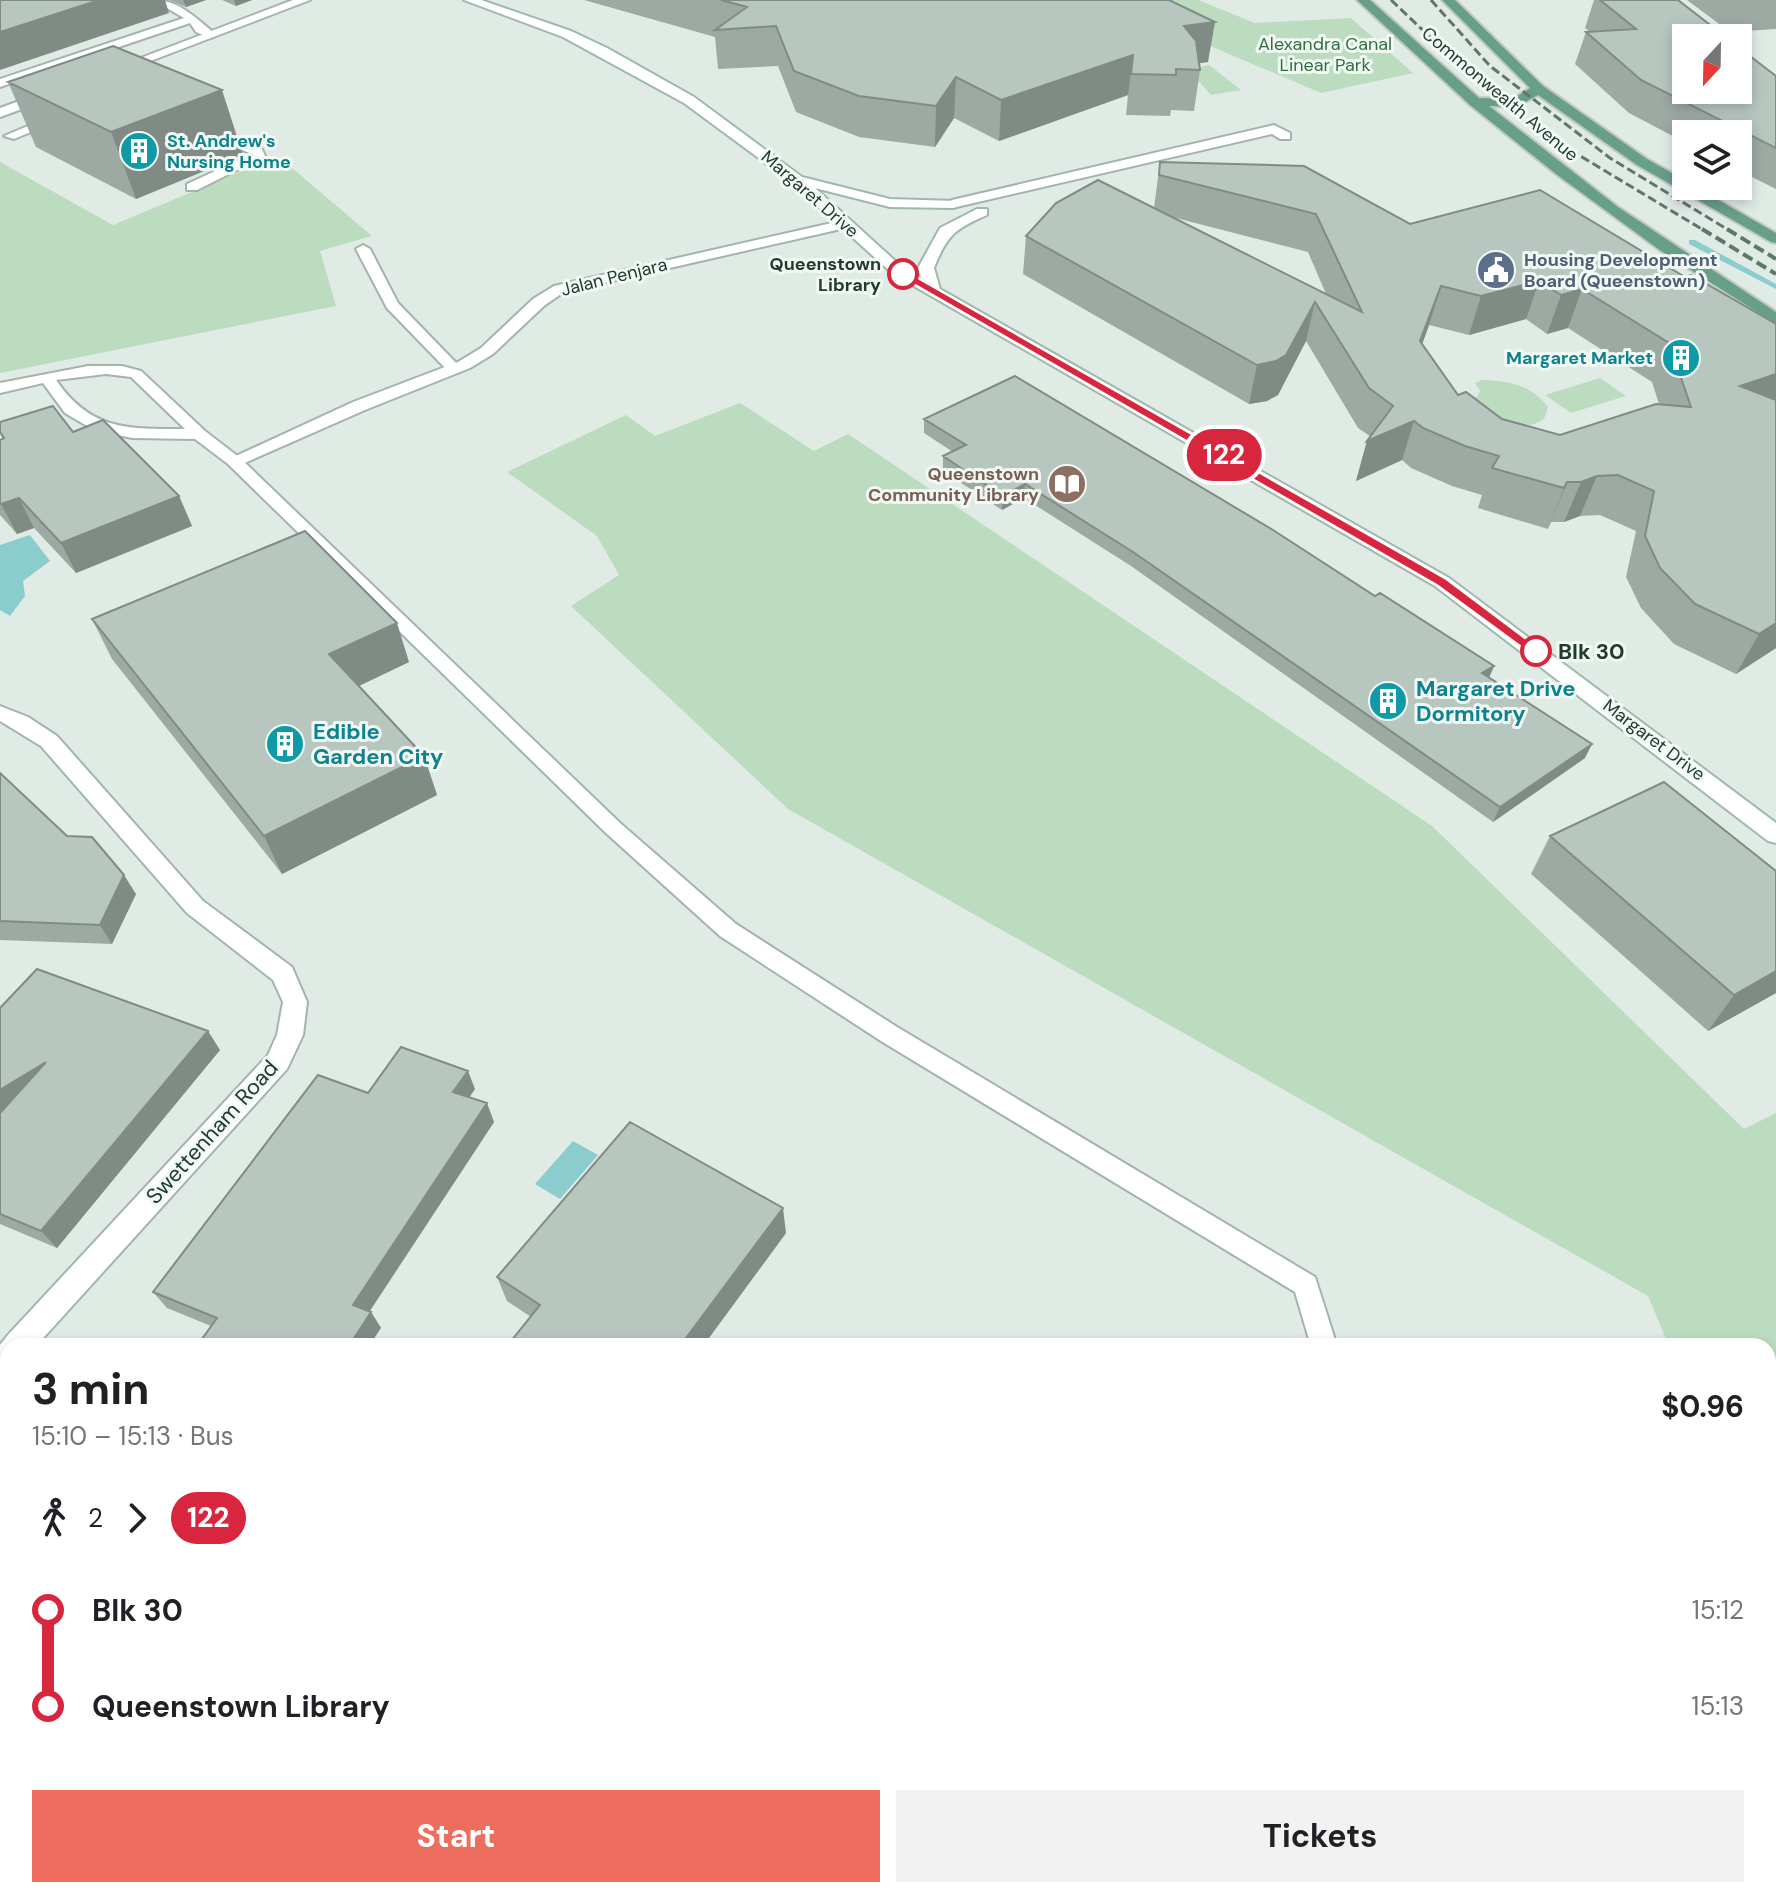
<!DOCTYPE html>
<html lang="en">
<head>
<meta charset="utf-8">
<style>
  :root { --surface:#fff; --page:#f2f2f2; --text:#202124; --muted:#757577; --accent:#ed6d5e }
  body { margin:0; font-family:"DM Sans",sans-serif; background:var(--page); color:var(--text); height:100vh; display:flex; flex-direction:column; font-size:30px; white-space:nowrap }
  * { box-sizing:border-box; margin:0 }
  p { font-size:26px; color:var(--muted) }
  .icon { flex:none; width:44px; height:44px; fill:none; stroke:currentColor; stroke-width:2; stroke-linecap:round; stroke-linejoin:round }
  .map { position:relative; flex:1; overflow:hidden }
  .panel { position:absolute; left:0px; top:1338px; width:1776px; height:560px; display:flex; flex-direction:column; background:var(--surface); border-radius:24px 24px 0 0; box-shadow:0 4px 12px #0003 }
  .panel>* { flex:none }
  .badge { padding:0 16px; border-radius:26px; font-size:28px; line-height:52px }
  .needle { width:52px; rotate:202deg }
  .buttons { position:absolute; left:1672px; top:24px; display:grid; gap:16px }
  .buttons a { display:grid; place-items:center; width:80px; height:80px; border-radius:0px; background:var(--surface); box-shadow:0 4px 12px #0003; font-size:40px }
  .map>.badge { position:absolute; translate:-50% -50%; box-shadow:0 0 0 4px #fff }
  .legs { display:flex; align-items:center; gap:12px; height:88px; padding:0 32px; font-size:26px }
  .legs p { margin-inline-start:auto }
  .headline { display:flex; align-items:center; justify-content:space-between; height:136px; padding:0 32px }
  h1 { font-size:44px; font-weight:700; line-height:60px }
  .button { display:flex; gap:16px; margin-top:auto; padding:16px 32px }
  .button a { flex:1; height:92px; border-radius:0px; background:var(--accent); color:#fff; font-size:32px; font-weight:700; line-height:92px; text-align:center }
  .button a+a { background:var(--page); color:var(--text) }
  ul { padding:0 32px; list-style:none }
  li { display:flex; align-items:center; gap:28px; height:96px; font-size:30px }
  li i { display:grid; place-items:center; width:12px; height:100%; margin:0 10px; background:currentColor }
  li i::after { content:''; width:20px; height:20px; margin:-10px; border:6px solid; border-radius:50%; background:var(--surface) }
  li p { margin-inline-start:auto }
  li:first-child i { background:linear-gradient(#0000 50%,currentColor 0) }
  li:last-child i { background:linear-gradient(currentColor 50%,#0000 0) }
  .map>svg:first-child { display:block }
  .green { fill:#bbdcbf }
  .water { fill:#8bcdce }
  .lines { fill:none; stroke-linecap:round; stroke-linejoin:round }
  .stream { fill:#8bcdce; fill-rule:evenodd }
  .lane-casing { stroke:#a4b3ac; stroke-width:4 }
  .street-casing { stroke:#a4b3ac; stroke-width:4 }
  .secondary-casing { stroke:#a0b7ac; stroke-width:4 }
  .primary-casing { stroke:#c1c8c5; stroke-width:4 }
  .lane { fill:#fff; fill-rule:evenodd }
  .street { fill:#fff; fill-rule:evenodd }
  .secondary { fill:#fff; fill-rule:evenodd }
  .primary { fill:#689f89; fill-rule:evenodd }
  .rail-far1 { stroke:#5d776c; stroke-width:3; stroke-dasharray:9 4; stroke-linecap:butt }
  .rail { stroke:#5d776c; stroke-width:4; stroke-dasharray:11 5; stroke-linecap:butt }
  .wall { fill:#9daaa3; fill-rule:evenodd }
  .shaded-wall { fill:#808b85 }
  .building { fill:#b7c6be; stroke:#808b85; stroke-width:2; fill-rule:evenodd }
  .line-1 { fill:#d7263d; stroke:#fff; stroke-width:2 }
  .stop-1-dot { fill:#fff; stroke:#d7263d; stroke-width:4 }
  .labels { text-anchor:middle; dominant-baseline:central; stroke-width:6; stroke-linejoin:round; paint-order:stroke }
  .far-park-label { font-size:18px; fill:#2e713e; stroke:#f2f8f4 }
  .far-street-label { font-size:18px; fill:#223b31; stroke:#f2f8f4 }
  .far-culture-label { font-size:18px; font-weight:bold; fill:#0d838f; stroke:#f2f8f4; text-anchor:start }
  .far-service-label { font-size:18px; font-weight:bold; fill:#4e5e75; stroke:#f2f8f4; text-anchor:start }
  .far-stop-label { font-size:18px; font-weight:bold; fill:#223b31; stroke:#f2f8f4; text-anchor:end }
  .far-education-label { font-size:18px; font-weight:bold; fill:#785e54; stroke:#f2f8f4; text-anchor:end }
  .stop-label { font-size:22px; font-weight:bold; fill:#223b31; stroke:#f2f8f4; text-anchor:start }
  .culture-label { font-size:22px; font-weight:bold; fill:#0d838f; stroke:#f2f8f4; text-anchor:start }
  .street-label { font-size:22px; fill:#223b31; stroke:#f2f8f4 }
</style>
</head>
<body>
<div class="map">
<svg width="1776" height="1898" viewBox="0 0 1776 1898">
  <rect width="100%" height="100%" fill="#e1ebe6"/>
  <path class="green" d="M 1102,0 L 1198,0 L 1255,23 L 1351,18 L 1413,73 L 1321,93 Z
    M 1209,65 L 1241,90 L 1211,95 L 1195,77 L 1194,68 Z
    M 278,156 L 372,236 L 320,251 L 336,306 L 0,373 L 0,162 L 113,225 Z
    M 1600,378 L 1626,396 L 1571,413 L 1545,395 Z
    M 1482,380 C 1508,381 1531,384 1548,407 L 1544,419 C 1516,437 1490,416 1466,401 L 1477,397 L 1480,391 L 1475,383 Z
    M 740,403 L 814,451 L 848,434 L 1432,826 L 1744,1129 L 1776,1113 L 1776,1610 L 1768,1591 L 1768,1346 L 1669,1346 L 1648,1296 L 788,809 L 571,606 L 619,575 L 597,536 L 507,472 L 626,415 L 655,436 Z"/>
  <path class="water" d="M 30,535 L 50,561 L 23,581 L 25,596 L 10,616 L 0,610 L 0,545 Z
    M 573,1141 L 598,1155 L 560,1199 L 535,1184 Z"/>
  <g class="lines">
    <path class="stream" d="M 1689,240 L 1695,240 L 1776,284 L 1776,289 L 1689,244 Z"/>
    <g class="lane-casing">
      <path id="lane" d="M 153,0 C 181,0 197,20 217,35 L 211,38 L 196,32 L 190,23 L 0,87 L 0,79 L 184,18 Z
        M 52,116 L 62,119 L 14,139 L 4,136 Z
        M 209,130 L 217,130 L 262,149 L 265,156 L 197,190 L 187,190 L 187,184 L 252,154 L 209,136 Z
        M 363,245 L 370,249 L 398,303 L 459,366 L 459,372 L 449,372 L 387,308 L 356,249 Z
        M 88,366 L 122,366 L 141,371 L 205,431 L 240,458 L 620,823 L 736,924 L 897,1027 L 1315,1277 L 1337,1346 L 1311,1346 L 1295,1292 L 881,1041 L 720,936 L 606,833 L 228,464 L 195,439 L 132,438 L 94,430 L 65,413 L 43,383 L 0,393 L 0,383 ZM 106,374 L 131,377 L 185,429 C 128,429 91,431 56,380 Z
        M 367,1890 L 402,1890 L 398,1898 L 363,1898 Z
        M 1468,1890 L 1502,1890 L 1504,1898 L 1470,1898 Z"/>
    </g>
    <g class="street-casing">
      <path id="street" d="M 293,0 L 310,0 L 119,73 L 109,70 Z
        M 47,91 L 52,92 L 52,98 L 0,117 L 0,108 Z
        M 1274,125 L 1290,133 L 1290,139 L 1280,139 L 1272,134 L 952,208 L 945,204 L 952,200 Z
        M 845,220 L 852,224 L 850,227 L 564,292 L 545,305 L 493,354 L 470,368 L 365,410 L 240,465 L 234,466 L 225,461 L 353,402 L 458,362 L 481,348 L 533,299 L 554,286 Z
        M 0,706 L 28,717 L 57,736 L 203,901 L 292,967 L 307,1002 L 303,1035 L 287,1069 L 36,1346 L 8,1346 L 8,1376 L 0,1379 L 0,1345 L 7,1336 L 268,1055 L 277,1035 L 283,1002 L 273,980 L 187,913 L 41,746 L 0,721 Z
        M 1138,1890 L 1174,1890 L 1175,1898 L 1139,1898 Z"/>
    </g>
    <g class="secondary-casing">
      <path id="secondary" d="M 464,0 L 481,0 L 571,31 L 607,48 L 694,97 L 802,177 L 890,199 L 957,201 L 957,207 L 952,208 L 890,207 L 815,188 L 903,268 L 921,278 L 918,268 L 940,228 L 977,209 L 987,209 L 987,215 C 955,229 947,235 934,268 L 940,289 L 1449,578 L 1776,823 L 1776,843 L 1768,841 L 1435,586 L 893,274 L 791,182 L 684,103 L 563,37 Z"/>
    </g>
    <g class="primary-casing">
      <path id="primary" d="M 1357,0 L 1370,0 L 1479,98 L 1513,99 L 1530,88 L 1442,0 L 1455,0 L 1543,86 L 1647,159 L 1686,181 L 1686,186 L 1694,186 L 1776,233 L 1776,243 L 1771,242 L 1637,165 L 1538,95 L 1516,107 L 1489,106 L 1618,207 L 1776,312 L 1776,324 L 1661,251 L 1556,174 L 1470,105 Z"/>
    </g>
    <use href="#lane" class="lane"/>
    <use href="#street" class="street"/>
    <use href="#secondary" class="secondary"/>
    <use href="#primary" class="primary"/>
    <path class="rail-far1" d="M 1391,0 L 1467,72 L 1572,151 L 1705,231
      M 1431,0 L 1490,66 L 1610,158 L 1730,231"/>
    <path class="rail" d="M 1702,229 L 1776,274
      M 1727,229 L 1776,259"/>
  </g>
  <path class="wall" d="M 169,0 L 206,0 L 186,7 Z
    M 222,0 L 252,0 L 236,6 Z
    M 584,0 L 1169,0 L 1208,62 L 1199,63 L 1200,70 L 1194,111 L 1171,110 L 1170,116 L 1126,115 L 1128,95 L 999,141 L 954,118 L 935,147 L 859,137 L 796,112 L 778,66 L 718,69 L 715,37 Z
    M 1594,0 L 1678,0 L 1776,76 L 1776,189 L 1738,170 L 1738,134 L 1686,134 L 1686,143 L 1629,113 L 1575,64 L 1586,32 L 1590,32 L 1585,28 Z
    M 1687,0 L 1776,0 L 1776,29 L 1730,32 Z
    M 8,82 L 243,155 L 136,199 L 36,147 Z
    M 1160,162 L 1410,224 L 1685,277 L 1776,324 L 1776,648 L 1736,674 L 1674,644 L 1641,608 L 1626,577 L 1636,531 L 1600,515 L 1580,516 L 1564,522 L 1551,522 L 1548,529 L 1478,508 L 1482,495 L 1452,486 L 1411,468 L 1402,460 L 1356,481 L 1367,441 L 1371,437 L 1358,428 L 1306,341 L 1278,395 L 1267,401 L 1249,404 L 1023,274 L 1026,236 L 1154,208 ZM 1168,216 L 1308,252 L 1326,294 ZM 1526,319 L 1547,334 L 1568,328 L 1652,382 L 1659,404 L 1560,435 L 1502,419 L 1458,395 L 1422,344 L 1429,325 L 1469,335 Z
    M 924,419 L 1375,596 L 1494,666 L 1489,677 L 1585,758 L 1493,822 L 1131,566 L 1024,498 L 1002,510 L 943,471 L 943,456 L 953,452 L 924,433 Z
    M 0,422 L 73,432 L 179,496 L 192,526 L 76,573 L 34,528 L 17,534 L 0,515 L 0,440 L 3,439 L 0,433 Z
    M 92,619 L 409,662 L 359,686 L 424,756 L 437,795 L 282,874 L 112,659 Z
    M 0,773 L 67,836 L 136,894 L 112,944 L 0,940 Z
    M 1550,836 L 1776,993 L 1708,1031 L 1531,874 Z
    M 0,1008 L 220,1050 L 57,1248 L 0,1224 Z
    M 475,1089 L 469,1097 L 494,1122 L 370,1311 L 381,1328 L 211,1326 L 167,1308 L 153,1292 L 368,1093 Z
    M 786,1233 L 703,1346 L 507,1346 L 531,1317 L 507,1301 L 497,1277 Z
    M 598,1890 L 764,1890 L 761,1898 L 612,1898 Z"/>
  <path class="shaded-wall" d="M 99,0 L 165,0 L 169,13 L 0,70 L 0,32 Z
    M 183,0 L 206,0 L 186,7 Z
    M 234,0 L 252,0 L 236,6 Z
    M 1215,22 L 1208,62 L 1178,66 L 1184,26 Z
    M 1133,55 L 1128,95 L 999,141 L 1001,100 Z
    M 956,77 L 954,118 L 935,147 L 936,106 Z
    M 222,90 L 243,155 L 136,199 L 111,132 Z
    M 1539,281 L 1526,319 L 1469,335 L 1481,296 Z
    M 1441,286 L 1429,325 L 1409,381 L 1420,341 Z
    M 1582,289 L 1568,328 L 1547,334 L 1561,295 Z
    M 1315,302 L 1306,341 L 1278,395 L 1267,401 L 1249,404 L 1257,365 Z
    M 1776,374 L 1776,407 L 1740,386 Z
    M 1414,421 L 1402,460 L 1356,481 L 1367,441 Z
    M 1597,476 L 1580,516 L 1564,522 L 1581,482 Z
    M 1567,482 L 1551,522 L 1548,529 L 1564,488 Z
    M 1025,484 L 1024,498 L 1002,510 L 1003,496 Z
    M 179,496 L 192,526 L 76,573 L 61,543 Z
    M 19,498 L 34,528 L 17,534 L 1,504 Z
    M 397,623 L 409,662 L 344,693 L 329,654 Z
    M 1776,623 L 1776,648 L 1736,674 L 1759,634 Z
    M 1494,666 L 1488,680 L 1482,673 Z
    M 1592,744 L 1585,758 L 1493,822 L 1500,807 Z
    M 424,756 L 437,795 L 282,874 L 264,836 Z
    M 124,875 L 136,894 L 112,944 L 100,925 Z
    M 1776,971 L 1776,993 L 1708,1031 L 1734,995 Z
    M 208,1031 L 220,1050 L 57,1248 L 41,1231 Z
    M 46,1062 L 0,1117 L 0,1090 Z
    M 468,1071 L 475,1089 L 461,1110 L 453,1092 Z
    M 487,1103 L 494,1122 L 363,1321 L 353,1305 Z
    M 783,1208 L 786,1233 L 703,1346 L 680,1346 Z
    M 371,1312 L 381,1328 L 369,1346 L 349,1346 Z
    M 102,1890 L 117,1890 L 108,1898 Z
    M 293,1890 L 314,1890 L 306,1898 L 285,1898 Z
    M 756,1890 L 764,1890 L 761,1898 L 752,1898 Z"/>
  <path class="building" d="M 0,0 L 99,0 L 0,32 Z
    M 721,0 L 1169,0 L 1215,22 L 1184,26 L 1196,41 L 1200,70 L 1176,69 L 1176,75 L 1131,74 L 1133,55 L 1001,100 L 956,77 L 936,106 L 859,96 L 794,71 L 776,26 L 715,30 L 747,7 Z
    M 1600,0 L 1678,0 L 1727,38 L 1686,38 L 1686,90 L 1738,90 L 1738,47 L 1776,76 L 1776,148 L 1641,80 L 1586,32 L 1636,29 Z
    M 113,46 L 222,90 L 111,132 L 8,82 Z
    M 1160,162 L 1304,166 L 1410,224 L 1540,190 L 1685,277 L 1691,275 L 1776,324 L 1776,374 L 1740,386 L 1776,400 L 1776,623 L 1759,634 L 1695,604 L 1660,568 L 1645,536 L 1654,491 L 1618,475 L 1597,476 L 1581,482 L 1567,482 L 1564,488 L 1492,468 L 1499,456 L 1465,446 L 1423,428 L 1414,421 L 1367,441 L 1393,406 L 1369,388 L 1315,302 L 1286,355 L 1276,361 L 1257,365 L 1026,236 L 1056,203 L 1098,180 L 1362,312 L 1316,214 L 1159,175 ZM 1539,281 L 1561,295 L 1582,289 L 1669,343 L 1691,407 L 1656,404 L 1560,435 L 1502,419 L 1466,392 L 1458,395 L 1420,341 L 1441,286 L 1481,296 Z
    M 1015,376 L 1273,530 L 1375,596 L 1380,593 L 1494,666 L 1482,673 L 1592,744 L 1500,807 L 1133,552 L 1025,484 L 1003,496 L 943,456 L 966,445 L 924,419 Z
    M 53,406 L 73,432 L 103,420 L 179,496 L 61,543 L 19,498 L 1,504 L 0,503 L 0,440 L 4,438 L 0,432 L 0,422 Z
    M 305,531 L 397,623 L 329,654 L 424,756 L 264,836 L 92,619 Z
    M 0,773 L 67,836 L 92,837 L 124,875 L 100,925 L 0,921 Z
    M 1664,782 L 1776,871 L 1776,971 L 1734,995 L 1550,836 Z
    M 37,969 L 208,1031 L 41,1231 L 0,1214 L 0,1113 L 46,1062 L 0,1090 L 0,1008 Z
    M 401,1047 L 468,1071 L 453,1092 L 487,1103 L 353,1305 L 371,1312 L 349,1346 L 197,1346 L 217,1318 L 153,1292 L 318,1075 L 368,1093 Z
    M 630,1122 L 783,1208 L 680,1346 L 507,1346 L 540,1305 L 497,1277 Z
    M 8,1590 L 8,1890 L 102,1890 L 108,1898 L 0,1898 L 0,1596 Z
    M 116,1890 L 293,1890 L 285,1898 L 108,1898 Z
    M 605,1890 L 756,1890 L 752,1898 L 620,1898 Z
    M 897,1890 L 1062,1890 L 1060,1898 L 894,1898 Z"/>
  <path class="line-1" d="M 900,272 L 907,272 L 1446,579 L 1542,651 L 1540,654 L 1531,654 L 1437,585 L 900,276 Z"/>
  <defs>
    <g id="building-disc" transform="scale(2)"><circle r="9.5" fill="#0f9aa8" stroke="#f2f8f4"/><path d="M-4-6H4V6H1V3H-1V6H-4ZM-2.5-4.3h1.7v1.8h-1.7ZM.8-4.3h1.7v1.8H.8ZM-2.5-1h1.7V.8h-1.7ZM.8-1h1.7V.8H.8Z" fill="#fff"/></g>
    <g id="civic-disc" transform="scale(2)"><circle r="9.5" fill="#5c6f8a" stroke="#f2f8f4"/><path d="M-.6-6.5H3V-4.5H.6V-3L4-1V1h2V6H-6V1h2V-1L-.6-3ZM-1.2 2.5V6h2.4V2.5Z" fill="#fff"/></g>
    <g id="library-disc" transform="scale(2)"><circle r="9.5" fill="#8d6e63" stroke="#f2f8f4"/><path d="M-6-4Q-3-5.5-.7-3.5V5Q-3 3-6 4ZM6-4Q3-5.5 .7-3.5V5Q3 3 6 4Z" fill="#fff"/></g>
  </defs>
  <g fill-rule="evenodd">
    <use href="#building-disc" x="139" y="151"/>
    <use href="#civic-disc" x="1496" y="270"/>
    <use href="#building-disc" x="1681" y="358"/>
    <use href="#library-disc" x="1067" y="484"/>
    <use href="#building-disc" x="1388" y="701"/>
    <use href="#building-disc" x="285" y="744"/>
  </g>
  <g class="stop-1-dot">
    <circle cx="903" cy="274" r="14"/>
    <circle cx="1536" cy="651" r="14"/>
  </g>
  <g class="labels">
    <g class="far-park-label">
      <text x="1325" y="44">Alexandra Canal<tspan x="1325" dy="21">Linear Park</tspan></text>
    </g>
    <g class="far-street-label">
      <text transform="translate(1500 94) rotate(40)">Commonwealth Avenue</text>
      <text transform="translate(810 194) rotate(41)">Margaret Drive</text>
      <text transform="translate(614 277) rotate(-14)">Jalan Penjara</text>
      <text transform="translate(1654 740) rotate(37)">Margaret Drive</text>
    </g>
    <g class="far-culture-label">
      <text x="167" y="141">St. Andrew's<tspan x="167" dy="21">Nursing Home</tspan></text>
      <text x="1653" y="358" text-anchor="end">Margaret Market</text>
    </g>
    <g class="far-service-label">
      <text x="1524" y="260">Housing Development<tspan x="1524" dy="21">Board (Queenstown)</tspan></text>
    </g>
    <g class="far-stop-label">
      <text x="881" y="264">Queenstown<tspan x="881" dy="21">Library</tspan></text>
    </g>
    <g class="far-education-label">
      <text x="1039" y="474">Queenstown<tspan x="1039" dy="21">Community Library</tspan></text>
    </g>
    <g class="stop-label">
      <text x="1558" y="651">Blk 30</text>
    </g>
    <g class="culture-label">
      <text x="1416" y="688">Margaret Drive<tspan x="1416" dy="25">Dormitory</tspan></text>
      <text x="313" y="731">Edible<tspan x="313" dy="25">Garden City</tspan></text>
    </g>
    <g class="street-label">
      <text transform="translate(212 1132) rotate(-48)">Swettenham Road</text>
    </g>
  </g>
</svg>
<div class="buttons">
<a><svg class="needle" viewBox="-14 -14 28 28"><path d="M0-13l5 13h-10z" fill="#e53935"/><path d="M0 13l5-13h-10z" fill="#757577"/></svg></a>
<a><svg class="icon" aria-label="layers" viewBox="0 0 24 24"><path d="M12 4l9 5-9 5-9-5zM3 14l9 5 9-5"/></svg></a>
</div>
<b class="badge" style="left:1224px;top:455px;background:#d7263d;color:#fff">122</b>
<section class="panel">
<div class="headline"><div><h1>3 min</h1><p>15:10 – 15:13 · Bus</p></div><b>$0.96</b></div>
<div class="legs"><svg class="icon" aria-label="walk" viewBox="0 0 24 24"><circle cx="13" cy="4" r="2"/><path d="M13 8l-2 6 4 7M11 14l-3 7M7 12l3-4h3l4 4"/></svg>2<svg class="icon" aria-label="forward" viewBox="0 0 24 24"><path d="M9 5l7 7-7 7"/></svg><b class="badge" style="background:#d7263d;color:#fff">122</b></div>
<ul>
<li><i style="color:#d7263d"></i><b>Blk 30</b><p>15:12</p></li>
<li><i style="color:#d7263d"></i><b>Queenstown Library</b><p>15:13</p></li>
</ul>
<div class="button"><a>Start</a><a>Tickets</a></div>
</section>
</div>
</body>
</html>
